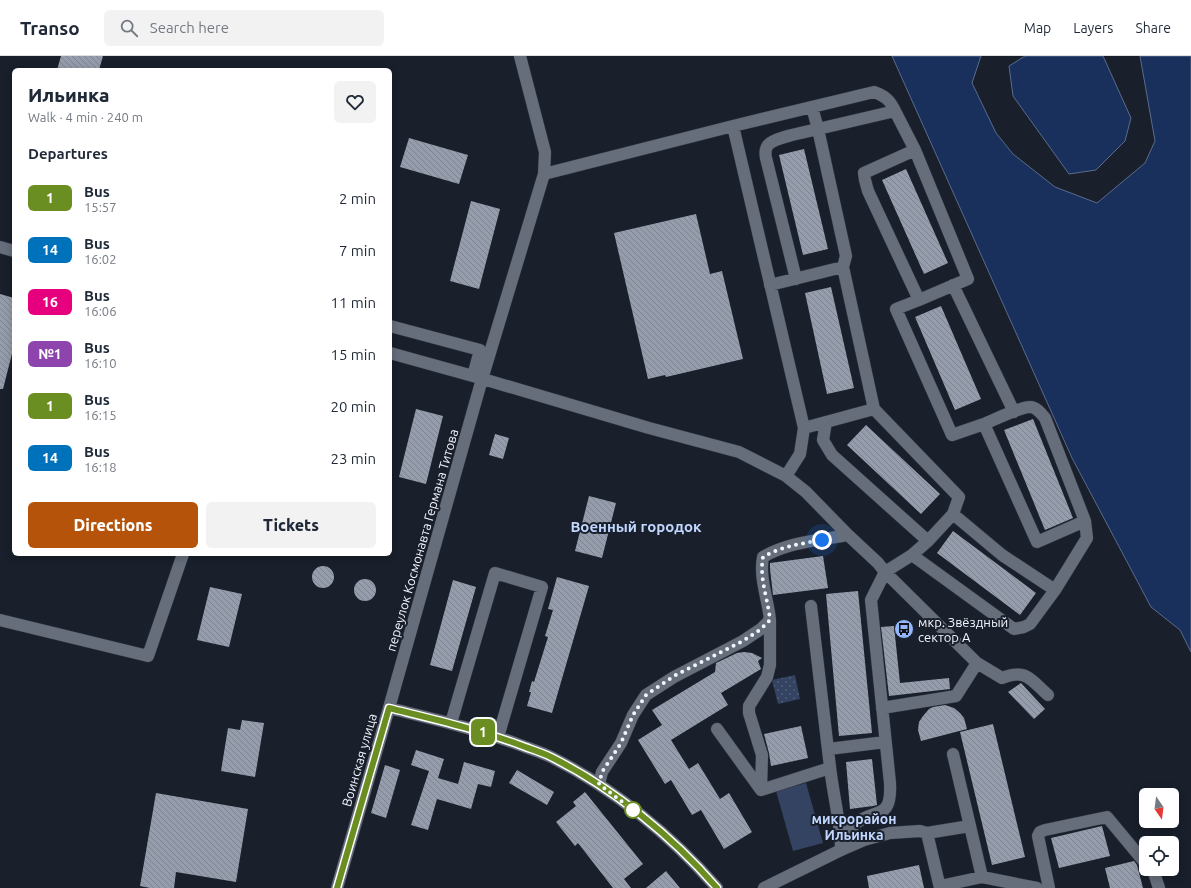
<!DOCTYPE html>
<html lang="en">
<head>
<meta charset="utf-8">
<style>
  :root { --surface:#fff; --page:#f2f2f3; --text:#1f2937; --muted:#747a83; --line:#e0e1e3; --accent:#b45309 }
  body { margin:0; font-family:Ubuntu,sans-serif; background:var(--page); color:var(--text); height:100vh; display:flex; flex-direction:column; font-size:15px; white-space:nowrap }
  * { box-sizing:border-box; margin:0 }
  p { font-size:13px; color:var(--muted) }
  .icon { flex:none; width:22px; height:22px; fill:none; stroke:currentColor; stroke-width:2; stroke-linecap:round; stroke-linejoin:round }
  .map { position:relative; flex:1; overflow:hidden }
  .details { position:absolute; left:12px; top:12px; width:380px; height:488px; display:flex; flex-direction:column; background:var(--surface); border-radius:6px; box-shadow:0 2px 10px #0003 }
  .details>* { flex:none }
  .badge { padding:0 8px; border-radius:6px; font-size:14px; line-height:26px }
  .needle { width:26px; rotate:166deg }
  .controls { position:absolute; left:1139px; top:732px; display:grid; gap:8px }
  .controls a { display:grid; place-items:center; width:40px; height:40px; border-radius:6px; background:var(--surface); box-shadow:0 2px 10px #0003; font-size:20px }
  .you { position:absolute; width:20px; height:20px; margin:-10px; border:3px solid #fff; border-radius:50%; background:#1a73e8; box-shadow:0 0 0 6px #1a73e833 }
  .map>.badge { position:absolute; translate:-50% -50%; box-shadow:0 0 0 2px #fff }
  h2 { padding:0 16px; font-size:15px; line-height:36px }
  .round { display:grid; place-items:center; flex:none; width:42px; height:42px; border-radius:6px; background:var(--page) }
  .summary { display:flex; align-items:center; justify-content:space-between; height:68px; padding:0 16px }
  h1 { font-size:19px; font-weight:800; line-height:30px }
  .cta { display:flex; gap:8px; margin-top:auto; padding:8px 16px }
  .cta a { flex:1; height:46px; border-radius:6px; background:var(--accent); color:#fff; font-size:16px; font-weight:800; line-height:46px; text-align:center }
  .cta a+a { background:var(--page); color:var(--text) }
  ul { padding:0; list-style:none }
  li { display:flex; align-items:center; gap:12px; height:52px; padding:0 16px }
  li div { flex:1 }
  li b { display:block; font-size:15px }
  li em { font-style:normal }
  li .badge { min-width:44px; font-weight:700; text-align:center }
  header { display:flex; align-items:center; gap:24px; box-sizing:border-box; height:56px; padding:0 20px; background:var(--surface); border-bottom:1px solid var(--line) }
  header strong { font-size:19px }
  nav { display:flex; gap:22px; margin-inline-start:auto; font-size:14px }
  .search { width:280px; height:36px; background:var(--page); display:flex; align-items:center; gap:10px; box-sizing:border-box; padding:0 14px; border-radius:6px; color:var(--muted); font-size:15px }
  .map>svg:first-child { display:block }
  .grass { fill:url(#grass-dots) }
  .garden { fill:#334361 }
  .water { fill:#19305d; stroke:#5a6b8d }
  .building { fill:url(#building-back-hatch) }
  .lines { fill:none; stroke-linecap:round; stroke-linejoin:round }
  .minor-casing { stroke:#343842; stroke-width:13 }
  .minor { stroke:#666e7c; stroke-width:12 }
  .line-casing { stroke:#fff; stroke-width:9 }
  .line { stroke:#6b8e23; stroke-width:6 }
  .walk { stroke:#f1f5fd; stroke-width:4; stroke-dasharray:0 7.2 }
  .stop-dot { fill:#fff; stroke:#6b8e23; stroke-width:2 }
  .labels { text-anchor:middle; dominant-baseline:central; stroke-width:4; stroke-linejoin:round; paint-order:stroke }
  .street-label { font-size:13px; fill:#f1f5fd; stroke:#191f2b }
  .poi-label { font-size:13px; fill:#f1f5fd; stroke:#191f2b; text-anchor:start }
  .neighbourhood-label { font-size:14px; font-weight:bold; fill:#c1d7ff; stroke:#191f2b }
  .quarter-label { font-size:15px; font-weight:bold; fill:#c1d7ff; stroke:#191f2b }
</style>
</head>
<body>
<header>
<strong>Transo</strong>
<div class="search"><svg class="icon" aria-label="search" viewBox="0 0 24 24"><circle cx="10" cy="10" r="6"/><path d="M15 15l6 6"/></svg>Search here</div>
<nav><a>Map</a><a>Layers</a><a>Share</a></nav>
</header>
<div class="map">
<svg width="1191" height="832" viewBox="0 0 1191 832">
  <defs>
    <pattern id="grass-dots" width="8" height="8" patternUnits="userSpaceOnUse"><rect width="8" height="8" fill="#334361"/><path d="M2 2h.1M6 6h.1" fill="none" stroke="#515f79" stroke-width="1.8" stroke-linecap="round"/></pattern>
    <pattern id="building-back-hatch" width="6" height="6" patternUnits="userSpaceOnUse"><rect width="6" height="6" fill="#959dac"/><path d="M-1 5l2 2M0 0l6 6M5-1l2 2" fill="none" stroke="#7e848f"/></pattern>
  </defs>
  <rect width="100%" height="100%" fill="#191f2b"/>
  <path class="grass" d="M 795,619 L 800,643 L 778,648 L 772,624 Z"/>
  <path class="garden" d="M 806,727 L 823,787 L 793,795 L 776,735 Z"/>
  <path class="water" d="M 892,0 L 981,0 L 972,27 L 996,77 L 1013,98 L 1055,131 L 1097,147 L 1145,107 L 1155,85 L 1140,0 L 1191,0 L 1191,596 L 1180,574 L 1151,551 L 1072,402 Z
    M 1025,0 L 1103,0 L 1131,62 L 1125,85 L 1096,114 L 1069,118 L 1013,40 L 1009,10 Z"/>
  <path class="building" d="M 61,0 L 103,0 L 99,14 L 57,14 Z
    M 409,82 L 468,99 L 459,128 L 400,111 Z
    M 804,93 L 828,193 L 803,199 L 779,99 Z
    M 906,113 L 948,207 L 924,218 L 882,124 Z
    M 471,145 L 500,153 L 479,233 L 450,225 Z
    M 696,158 L 710,218 L 722,215 L 743,303 L 666,321 L 665,319 L 648,323 L 614,177 Z
    M 831,231 L 854,332 L 827,338 L 805,237 Z
    M 0,238 L 14,242 L 14,290 L 3,333 L 0,333 Z
    M 941,250 L 981,343 L 955,354 L 915,261 Z
    M 416,353 L 443,360 L 426,428 L 399,421 Z
    M 1033,363 L 1073,462 L 1045,474 L 1004,374 Z
    M 866,369 L 940,438 L 921,458 L 847,389 Z
    M 495,378 L 509,382 L 503,403 L 489,399 Z
    M 589,440 L 616,447 L 602,502 L 575,495 Z
    M 953,475 L 1036,537 L 1020,559 L 937,497 Z
    M 823,500 L 828,532 L 773,539 L 770,513 L 770,507 Z
    M312 521a11 11 0 1 1 22 0a11 11 0 1 1-22 0Z
    M 557,521 L 589,530 L 552,657 L 527,650 L 531,636 L 529,636 L 532,625 L 534,626 L 548,581 L 545,580 L 553,554 L 548,553 Z
    M354 534a11 11 0 1 1 22 0a11 11 0 1 1-22 0Z
    M 453,524 L 476,531 L 452,615 L 430,609 Z
    M 210,531 L 242,538 L 229,591 L 197,584 Z
    M 858,535 L 872,677 L 839,680 L 826,538 Z
    M 894,570 L 900,627 L 949,622 L 950,633 L 889,640 L 881,571 Z
    M 744,596 L 752,597 L 762,602 L 758,605 L 761,613 L 721,637 L 728,649 L 671,684 L 689,713 L 698,707 L 720,743 L 729,737 L 752,776 L 724,793 L 701,754 L 692,759 L 671,724 L 665,728 L 638,684 L 662,669 L 652,654 L 715,616 L 716,607 L 737,597 Z
    M 1021,627 L 1045,653 L 1034,663 L 1008,636 Z
    M 945,649 L 954,652 L 960,657 L 964,662 L 967,673 L 921,685 L 918,674 L 919,666 L 923,660 L 929,653 L 933,651 Z
    M 242,664 L 264,667 L 255,721 L 221,715 L 228,672 L 240,674 Z
    M 993,668 L 1025,801 L 992,809 L 960,676 Z
    M 801,670 L 808,702 L 771,710 L 769,697 L 764,678 Z
    M 416,694 L 444,703 L 438,722 L 458,728 L 464,706 L 495,715 L 491,731 L 478,728 L 471,753 L 437,743 L 428,774 L 411,769 L 429,715 L 411,709 Z
    M 872,703 L 877,749 L 873,750 L 850,753 L 846,706 Z
    M 385,709 L 400,714 L 386,762 L 371,757 Z
    M 517,714 L 554,736 L 547,749 L 509,727 Z
    M 585,736 L 643,808 L 624,823 L 631,832 L 613,832 L 578,787 L 575,790 L 556,766 L 576,750 L 573,746 Z
    M 156,737 L 248,753 L 236,826 L 176,816 L 174,832 L 150,832 L 140,830 Z
    M 1102,770 L 1110,800 L 1059,812 L 1051,782 Z
    M 1134,805 L 1137,809 L 1143,832 L 1110,832 L 1105,812 Z
    M 919,809 L 924,832 L 869,832 L 867,820 Z
    M 666,815 L 680,832 L 646,832 Z"/>
  <g class="lines">
    <g class="minor-casing">
      <path id="minor" d="M 733,70 L 874,36 C 885,40 890,44 895,55
        M 915,94 L 968,223 L 919,244
        M 544,118 L 733,70 L 804,372 L 800,398 L 786,420
        M 0,191 L 14,195
        M 843,211 L 846,200 L 818,73 L 895,55 L 915,94 L 864,117 L 865,124 L 868,135 L 919,244 L 896,253 L 952,379 L 984,368 L 1037,486 L 1085,465 L 1087,482 L 1055,534 L 1002,499 L 953,458
        M 796,223 L 766,102 C 765,97 765,93 768,89 C 775,81 807,76 818,73 L 812,51
        M 770,229 L 843,211 L 874,353
        M 953,229 L 1014,356
        M 390,270 L 480,294 L 473,320
        M 390,297 L 473,320 L 649,372 L 739,396 L 786,420 L 806,436 L 848,479 L 878,507 L 885,516 L 977,607 L 1002,622 C 1026,612 1031,624 1048,639
        M 826,366 L 823,384 L 832,399 L 928,485
        M 984,368 C 994,364 1020,351 1030,351 C 1036,351 1041,357 1045,362 L 1085,465
        M 804,372 L 874,353 L 959,441 L 953,458 L 928,485 L 912,499 L 885,516 L 871,544 L 890,727 C 892,767 874,750 854,769 C 848,775 845,786 841,794
        M 912,499 L 1014,573 L 1024,571 L 1030,568 L 1055,534
        M 811,550 C 817,604 824,657 830,711 C 833,738 840,764 841,790
        M 0,564 L 148,600 L 183,498
        M 770,564 C 768,543 759,522 763,501 C 788,486 820,484 848,479
        M 389,652 L 482,323 L 544,118 L 545,96 L 520,0
        M 882,652 L 956,640 L 977,607
        M 451,667 L 495,517 L 542,531 L 498,681
        M 717,673 L 761,734 L 830,712
        M 829,693 L 885,686
        M 599,728 L 602,716 L 621,687 L 633,659 L 646,639 L 674,621 L 743,585 L 761,573 L 770,564 L 770,609 L 767,621 L 749,650 L 749,657 L 762,699 L 761,734
        M 970,770 L 982,821
        M 927,777 L 940,832
        M 1150,813 L 1154,817 L 1159,832
        M 940,830 L 982,821 L 1037,832
        M 337,832 L 389,652 C 433,663 477,673 520,689 C 530,693 541,696 551,701 C 613,732 672,780 717,832
        M 764,832 L 841,794 L 864,784 L 890,777 L 920,775 L 927,777 L 970,770 L 953,698
        M 1049,832 L 1038,780 L 1040,776 L 1045,774 L 1107,761 L 1146,808"/>
    </g>
    <use href="#minor" class="minor"/>
  </g>
  <g class="lines">
    <g class="line-casing">
      <path id="line" d="M 337,832 L 389,652 C 433,663 477,673 520,689 C 530,693 541,696 551,701 C 613,732 672,780 717,832"/>
    </g>
    <use href="#line" class="line"/>
    <path class="walk" d="M 633,754 L 599,728 L 602,716 L 621,687 L 633,659 L 646,639 L 674,620 L 743,585 L 761,573 L 770,564 C 768,543 759,522 763,501 C 782,490 800,488 822,484"/>
  </g>
  <defs>
    <g id="bus-disc" transform="scale(1)"><circle r="9.5" fill="#92b7fd" stroke="#191f2b"/><path d="M-5-6H5V4H4V6H2V4H-2V6H-4V4H-5ZM-3.5-4V0h7V-4ZM-3.5 1.2v1.5H-2V1.2ZM2 1.2v1.5H3.5V1.2Z" fill="#111"/></g>
  </defs>
  <g fill-rule="evenodd">
    <use href="#bus-disc" x="904" y="573"/>
  </g>
  <circle class="stop-dot" cx="633" cy="754" r="8"/>
  <g class="labels">
    <g class="street-label">
      <text transform="translate(422 484) rotate(-74)">переулок Космонавта Германа Титова</text>
      <text transform="translate(359 704) rotate(-74)">Воинская улица</text>
    </g>
    <g class="poi-label">
      <text x="918" y="566">мкр. Звёздный<tspan x="918" dy="15">сектор А</tspan></text>
    </g>
    <g class="neighbourhood-label">
      <text x="854" y="763">микрорайон<tspan x="854" dy="16">Ильинка</tspan></text>
    </g>
    <g class="quarter-label">
      <text x="636" y="470">Военный городок</text>
    </g>
  </g>
</svg>
<div class="controls">
<a><svg class="needle" viewBox="-14 -14 28 28"><path d="M0-13l5 13h-10z" fill="#e53935"/><path d="M0 13l5-13h-10z" fill="#747a83"/></svg></a>
<a><svg class="icon" aria-label="locate" viewBox="0 0 24 24"><circle cx="12" cy="12" r="6"/><path d="M12 2v4M12 18v4M2 12h4M18 12h4"/></svg></a>
</div>
<div class="you" style="left:822px;top:484px"></div>
<b class="badge" style="left:483px;top:676px;background:#6b8e23;color:#fff">1</b>
<section class="details">
<div class="summary"><div><h1>Ильинка</h1><p>Walk · 4 min · 240 m</p></div><a class="round"><svg class="icon" aria-label="heart" viewBox="0 0 24 24"><path d="M12 20l-8-8c-3-5 5-10 8-4 3-6 11-1 8 4z"/></svg></a></div>
<h2>Departures</h2>
<ul>
<li><span class="badge" style="background:#6b8e23;color:#fff">1</span><div><b>Bus</b><p>15:57</p></div><em>2 min</em></li>
<li><span class="badge" style="background:#0072bc;color:#fff">14</span><div><b>Bus</b><p>16:02</p></div><em>7 min</em></li>
<li><span class="badge" style="background:#e6007e;color:#fff">16</span><div><b>Bus</b><p>16:06</p></div><em>11 min</em></li>
<li><span class="badge" style="background:#8e44ad;color:#fff">№1</span><div><b>Bus</b><p>16:10</p></div><em>15 min</em></li>
<li><span class="badge" style="background:#6b8e23;color:#fff">1</span><div><b>Bus</b><p>16:15</p></div><em>20 min</em></li>
<li><span class="badge" style="background:#0072bc;color:#fff">14</span><div><b>Bus</b><p>16:18</p></div><em>23 min</em></li>
</ul>
<div class="cta"><a>Directions</a><a>Tickets</a></div>
</section>
</div>
</body>
</html>
